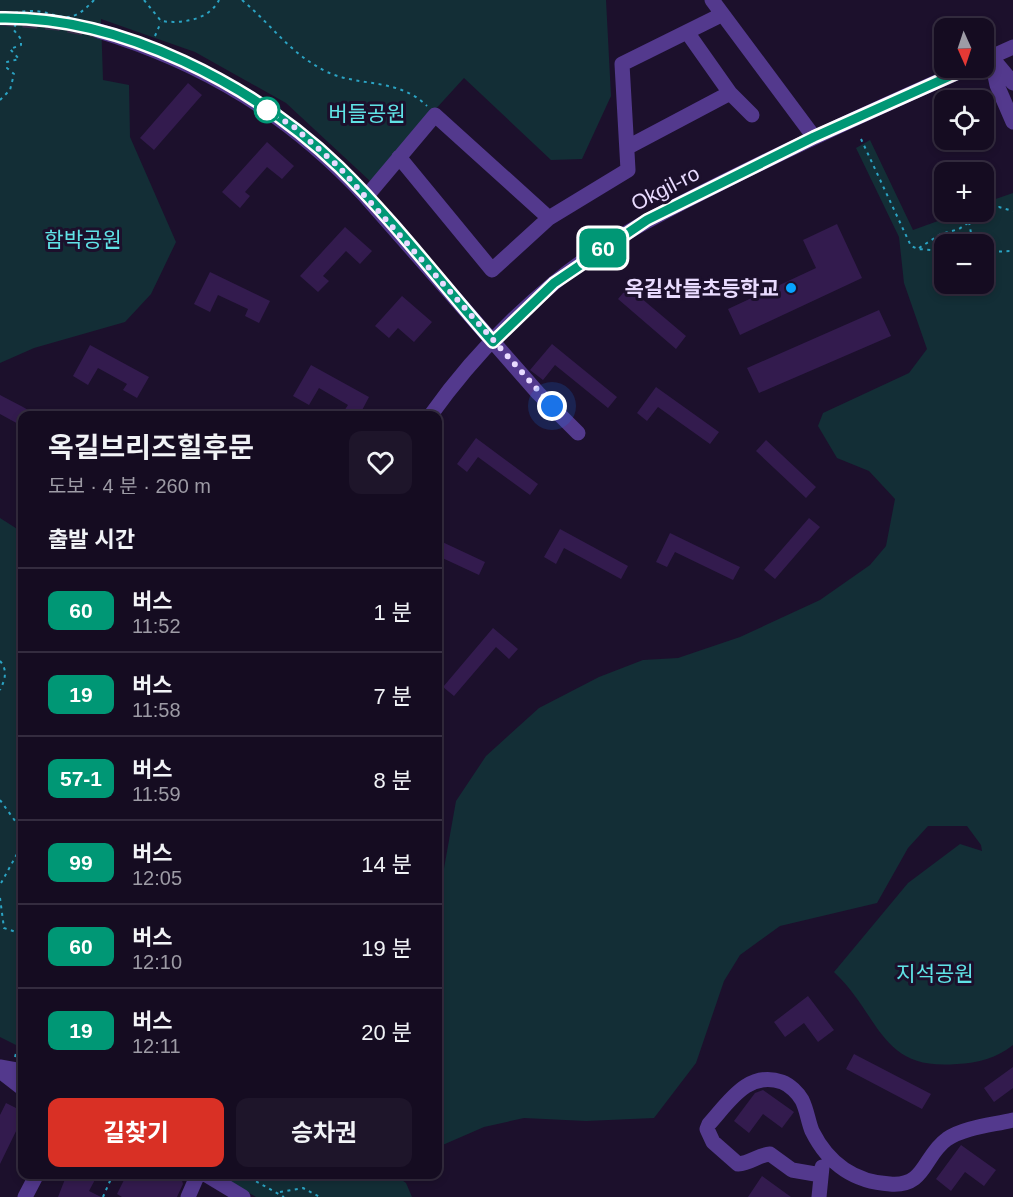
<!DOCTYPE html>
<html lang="ko">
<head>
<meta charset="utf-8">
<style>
  :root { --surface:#150c21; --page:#1e152a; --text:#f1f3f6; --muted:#9d9ba5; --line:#342c3f; --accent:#d93025 }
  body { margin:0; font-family:Helvetica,"Noto Sans KR",sans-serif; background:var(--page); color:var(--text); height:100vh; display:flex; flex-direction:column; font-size:22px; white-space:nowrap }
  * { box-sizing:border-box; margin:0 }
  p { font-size:20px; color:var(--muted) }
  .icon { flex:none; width:33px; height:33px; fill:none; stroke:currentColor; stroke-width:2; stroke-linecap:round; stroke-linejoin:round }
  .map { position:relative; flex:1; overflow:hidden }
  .drawer { position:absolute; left:18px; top:411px; width:424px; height:768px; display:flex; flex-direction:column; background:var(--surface); border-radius:12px; box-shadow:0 3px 9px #0003,0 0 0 2px var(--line) }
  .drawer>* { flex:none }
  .badge { padding:0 12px; border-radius:9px; font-size:21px; line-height:39px }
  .needle { width:39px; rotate:177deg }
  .fabs { position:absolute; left:934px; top:18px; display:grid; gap:12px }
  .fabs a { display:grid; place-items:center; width:60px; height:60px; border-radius:12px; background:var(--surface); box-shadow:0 3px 9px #0003,0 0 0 2px var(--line); font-size:30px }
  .you { position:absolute; width:30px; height:30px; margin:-15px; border:4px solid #fff; border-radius:50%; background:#1a73e8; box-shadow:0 0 0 9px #1a73e833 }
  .map>.badge { position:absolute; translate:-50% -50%; box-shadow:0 0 0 3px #fff }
  h2 { padding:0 30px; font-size:22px; line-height:54px }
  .round { display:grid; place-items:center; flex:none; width:63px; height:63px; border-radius:12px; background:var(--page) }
  .overview { display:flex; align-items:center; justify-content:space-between; height:102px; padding:0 30px }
  h1 { font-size:28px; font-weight:700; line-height:45px }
  .cta { display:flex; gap:12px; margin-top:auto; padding:12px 30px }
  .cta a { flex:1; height:69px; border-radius:12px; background:var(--accent); color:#fff; font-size:24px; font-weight:700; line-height:69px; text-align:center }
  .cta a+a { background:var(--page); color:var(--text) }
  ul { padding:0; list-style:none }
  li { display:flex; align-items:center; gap:18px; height:84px; padding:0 30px; border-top:2px solid var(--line) }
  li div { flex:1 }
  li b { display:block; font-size:22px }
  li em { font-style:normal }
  li .badge { min-width:66px; font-weight:700; text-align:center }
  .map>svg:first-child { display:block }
  .green { fill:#132e36; fill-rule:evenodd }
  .building { fill:#331b4e }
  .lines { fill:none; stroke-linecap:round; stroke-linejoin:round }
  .minor-tunnel { stroke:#3b2e4c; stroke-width:15; stroke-dasharray:15 8; stroke-linecap:butt }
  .path { stroke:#2ba3c3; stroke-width:2; stroke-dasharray:3 4.5; stroke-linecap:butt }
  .minor { stroke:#53398d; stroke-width:15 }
  .line-casing { stroke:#fff; stroke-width:14 }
  .line { stroke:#009775; stroke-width:9 }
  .walk { stroke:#e9dbff; stroke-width:6; stroke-dasharray:0 10.8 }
  .stop-dot { fill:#fff; stroke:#009775; stroke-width:3 }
  .poi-dot { fill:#07a3ff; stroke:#1c102c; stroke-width:2 }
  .labels { text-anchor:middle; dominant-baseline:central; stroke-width:6; stroke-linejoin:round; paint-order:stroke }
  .park-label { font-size:21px; fill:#60e3e6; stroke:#1c102c }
  .street-label { font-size:21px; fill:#e9dbff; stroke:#1c102c }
  .poi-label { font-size:21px; font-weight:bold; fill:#e9dbff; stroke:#1c102c; text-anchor:end }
</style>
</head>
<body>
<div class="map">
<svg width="1013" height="1197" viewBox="0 0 1013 1197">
  <rect width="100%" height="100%" fill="#1c102c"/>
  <path class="green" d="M 0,0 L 606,0 L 611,96 L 582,159 L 551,160 L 464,78 L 370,181 L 286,103 L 195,52 L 101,19 L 103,80 L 129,85 L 130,137 L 176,242 L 151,294 L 125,322 L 34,348 L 0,363 Z
    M 870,140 L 913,230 L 963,212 L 984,212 L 984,203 L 1013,193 L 1013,1045 C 997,1058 978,1063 957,1064 C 879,1071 881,1016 834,972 L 908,883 L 960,844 L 982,851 L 981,845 L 967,826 L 928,826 L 908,848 L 877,903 L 780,926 L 740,955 L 724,981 L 696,1063 L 654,1118 L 586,1121 L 524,1118 L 484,1127 L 438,1147 L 438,876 L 443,874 L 456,801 L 486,756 L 539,708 L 599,677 L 643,660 L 678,658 L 740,637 L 820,600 L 870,565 L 886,546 L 895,499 L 869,471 L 837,458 L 818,426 L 823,413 L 909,373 L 927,349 L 904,283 L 899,237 L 856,148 ZM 945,244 L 984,244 L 984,284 L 945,284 Z
    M 0,518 L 22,532 L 22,1048 L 0,1037 Z
    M 219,1175 L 395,1175 L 406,1183 L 412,1197 L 256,1197 Z"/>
  <path class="building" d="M 188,83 L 202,95 L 154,150 L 140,138 Z
    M 267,142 L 294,166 L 282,179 L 267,167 L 245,192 L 250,196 L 240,208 L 222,192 Z
    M 837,224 L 862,278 L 740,335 L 728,309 L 816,268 L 803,240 Z
    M 345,227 L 372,251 L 360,264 L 346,251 L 323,276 L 329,281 L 318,292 L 300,276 Z
    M 210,272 L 270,301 L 259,323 L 245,316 L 248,309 L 218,295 L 210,312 L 194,304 Z
    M 628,287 L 686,336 L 676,349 L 618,299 Z
    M 402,296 L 432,322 L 414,342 L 398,328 L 389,338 L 375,326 Z
    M 879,310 L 891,336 L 759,393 L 747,368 Z
    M 552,344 L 617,397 L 608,408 L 555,365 L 543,380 L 530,370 Z
    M 90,345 L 149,377 L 137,398 L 123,390 L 127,384 L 98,368 L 88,385 L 73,376 Z
    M 311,365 L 369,397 L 359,416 L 344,411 L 348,405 L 319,388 L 309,405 L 293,396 Z
    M 656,387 L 719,432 L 710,444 L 658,407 L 647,421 L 637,413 Z
    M 0,395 L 23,407 L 38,416 L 22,416 L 22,426 L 0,414 Z
    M 476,438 L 538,484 L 530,495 L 478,457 L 467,472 L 457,464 Z
    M 766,440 L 816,487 L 806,498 L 756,451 Z
    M 809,518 L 820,527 L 775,579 L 764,570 Z
    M 560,529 L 628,566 L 621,579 L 564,548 L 556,564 L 544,557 Z
    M 670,533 L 740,567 L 733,580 L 675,552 L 667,567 L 656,562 Z
    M 438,540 L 485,562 L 479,575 L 438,556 Z
    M 493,628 L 518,649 L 509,659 L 496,647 L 454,696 L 443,687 Z
    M 808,996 L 834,1030 L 818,1042 L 804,1023 L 785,1037 L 774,1022 Z
    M 854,1054 L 931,1094 L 922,1109 L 846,1069 Z
    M 1013,1067 L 1013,1088 L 994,1102 L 984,1088 Z
    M 763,1090 L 794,1112 L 782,1128 L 763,1114 L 749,1133 L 734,1121 L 755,1093 Z
    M 6,1103 L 18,1109 L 20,1123 L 0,1164 L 0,1115 Z
    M 961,1145 L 996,1170 L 984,1186 L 965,1172 L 951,1191 L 936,1179 Z
    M 67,1174 L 98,1174 L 89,1191 L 101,1197 L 58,1197 Z
    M 127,1174 L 176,1174 L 181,1177 L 183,1184 L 177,1197 L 122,1197 L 117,1194 Z
    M 762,1176 L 791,1197 L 748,1197 Z"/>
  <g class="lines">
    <path class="minor-tunnel" d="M 0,18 L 58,23 L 99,31"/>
    <path class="path" d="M 144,0 L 161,21 C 182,24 209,20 219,0
      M 242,0 C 273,26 289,53 327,72 C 360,87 399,78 427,106
      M 0,13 C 10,15 19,11 29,11 C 58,10 66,31 94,0
      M 155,36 L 161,22
      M 0,100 L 10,90 L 14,74 L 7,68 L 7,62 L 19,59 L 10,49 L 21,45 L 21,39 L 13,29 L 18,21 L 19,13
      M 861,139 L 911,246 L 918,249 L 945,251
      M 984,211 L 999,207 L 1013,211
      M 969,222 L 973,244
      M 919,248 L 941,234 L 959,229 L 984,212
      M 984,252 L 1013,251
      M 0,661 C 8,670 5,680 0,690
      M 0,800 L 18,825 L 17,854 L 0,885
      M 0,898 L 4,928 L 22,934
      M 15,1057 L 22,1031
      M 243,1174 L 284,1197
      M 280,1192 L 303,1188 L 320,1197
      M 103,1197 L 113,1174"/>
    <path class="minor" d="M 712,0 L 814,137
      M 99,31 C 205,63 291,116 366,197 L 538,393 L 578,433
      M 687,32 L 730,93 L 752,115
      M 991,57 L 997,85 L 1013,122
      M 993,59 L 1013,83
      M 984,60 L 1013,47
      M 628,147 L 730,93
      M 399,157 L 492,270 L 549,218 L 628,170 L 622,64 L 721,15
      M 366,197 L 435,115 L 549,218
      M 430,416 C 465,367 508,321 554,283 C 606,240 665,211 725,181 C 805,141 886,104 968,68
      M 0,1067 L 22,1071
      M 0,1071 L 22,1088
      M 205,1174 L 243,1197
      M 821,1175 L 792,1170 L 770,1154 C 758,1155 751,1163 738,1164 L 713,1142 L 707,1129 L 709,1124 C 729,1102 748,1070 782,1082 C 790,1085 798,1093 802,1100 C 807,1110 808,1121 812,1131 C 828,1163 854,1182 890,1184 C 926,1187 923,1156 947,1139 C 965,1127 993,1125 1013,1120
      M 25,1197 L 37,1174
      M 188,1197 L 198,1174
      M 819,1197 L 822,1167"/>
  </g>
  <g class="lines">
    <g class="line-casing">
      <path id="line" d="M 0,18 C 121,16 254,85 339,167 C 394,221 442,284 493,342 L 554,283 L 647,220 L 814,137 L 968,68"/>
    </g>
    <use href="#line" class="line"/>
    <path class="walk" d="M 267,110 L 294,127 L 339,167 L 552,406"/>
  </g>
  <circle class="stop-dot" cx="267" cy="110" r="12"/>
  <circle class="poi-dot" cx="791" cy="288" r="6"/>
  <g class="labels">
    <g class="park-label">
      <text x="367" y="113">버들공원</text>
      <text x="83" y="239">함박공원</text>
      <text x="935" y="973">지석공원</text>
    </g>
    <g class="street-label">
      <text transform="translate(665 188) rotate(-27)">Okgil-ro</text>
    </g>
    <g class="poi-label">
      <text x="779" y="288">옥길산들초등학교</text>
    </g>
  </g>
</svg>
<div class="fabs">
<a><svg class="needle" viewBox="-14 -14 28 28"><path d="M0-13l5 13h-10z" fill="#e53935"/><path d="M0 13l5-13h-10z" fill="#9d9ba5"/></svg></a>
<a><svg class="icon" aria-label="locate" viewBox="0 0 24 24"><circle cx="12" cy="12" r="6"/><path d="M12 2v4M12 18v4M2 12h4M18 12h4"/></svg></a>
<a>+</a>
<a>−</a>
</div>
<div class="you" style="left:552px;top:406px"></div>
<b class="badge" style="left:603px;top:248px;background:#009775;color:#fff">60</b>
<section class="drawer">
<div class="overview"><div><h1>옥길브리즈힐후문</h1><p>도보 · 4 분 · 260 m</p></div><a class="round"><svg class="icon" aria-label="heart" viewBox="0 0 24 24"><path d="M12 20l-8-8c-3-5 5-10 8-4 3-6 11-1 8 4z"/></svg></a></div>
<h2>출발 시간</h2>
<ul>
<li><span class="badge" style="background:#009775;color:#fff">60</span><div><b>버스</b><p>11:52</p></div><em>1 분</em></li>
<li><span class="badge" style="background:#009775;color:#fff">19</span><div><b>버스</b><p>11:58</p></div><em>7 분</em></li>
<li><span class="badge" style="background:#009775;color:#fff">57-1</span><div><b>버스</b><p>11:59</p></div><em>8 분</em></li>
<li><span class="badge" style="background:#009775;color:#fff">99</span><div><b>버스</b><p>12:05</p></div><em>14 분</em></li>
<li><span class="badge" style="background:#009775;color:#fff">60</span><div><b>버스</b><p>12:10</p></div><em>19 분</em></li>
<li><span class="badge" style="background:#009775;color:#fff">19</span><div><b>버스</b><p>12:11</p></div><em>20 분</em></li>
</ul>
<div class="cta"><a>길찾기</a><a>승차권</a></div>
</section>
</div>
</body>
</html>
